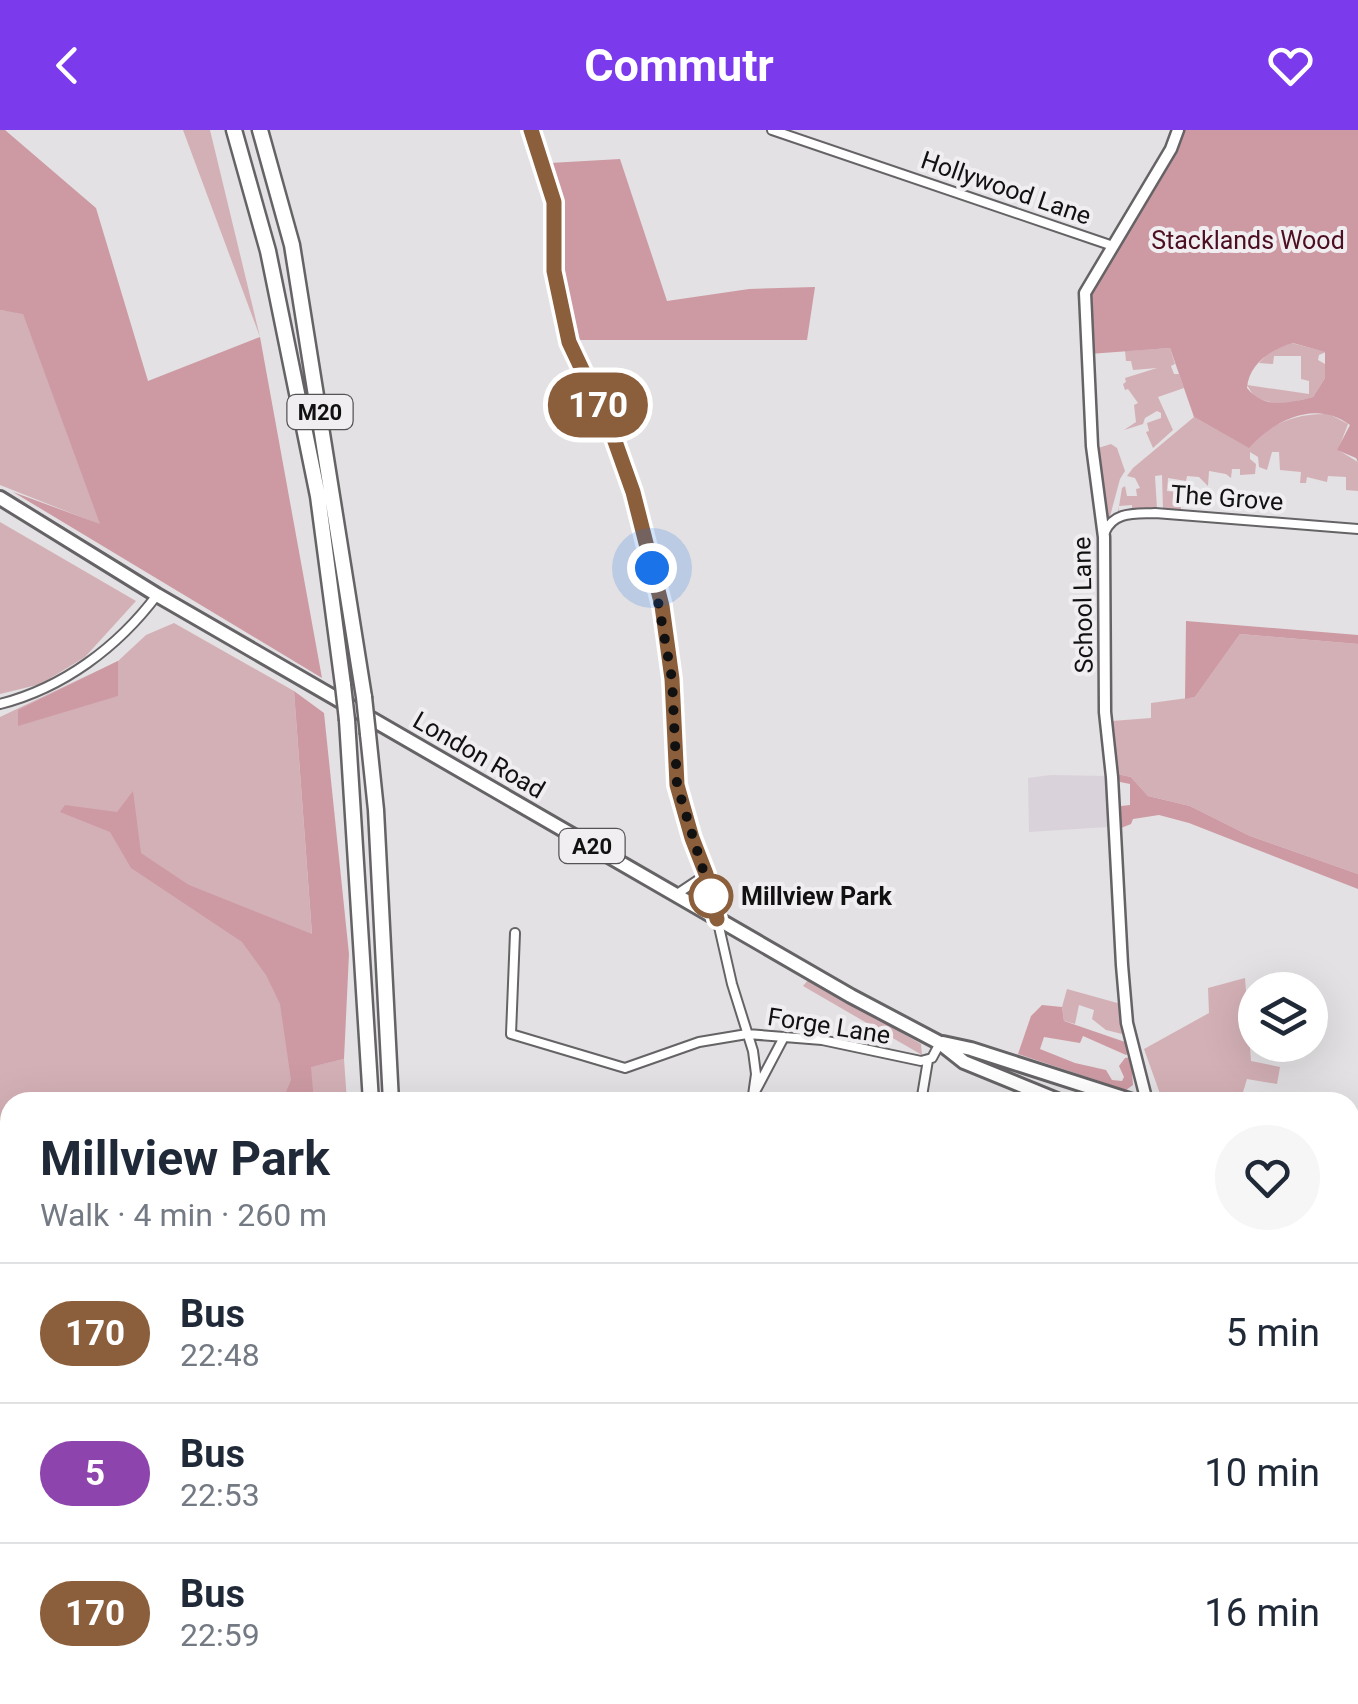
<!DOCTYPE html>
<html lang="en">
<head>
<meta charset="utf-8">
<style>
  :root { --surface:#fff; --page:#f6f6f7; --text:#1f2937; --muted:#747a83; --line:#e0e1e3; --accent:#7c3aed }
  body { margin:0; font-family:Roboto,sans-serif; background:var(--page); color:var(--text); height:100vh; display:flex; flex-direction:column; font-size:38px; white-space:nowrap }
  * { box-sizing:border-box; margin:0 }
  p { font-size:32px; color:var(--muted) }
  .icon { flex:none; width:55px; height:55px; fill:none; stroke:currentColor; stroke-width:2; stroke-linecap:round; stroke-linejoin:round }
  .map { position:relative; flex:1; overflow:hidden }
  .details { position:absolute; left:0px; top:962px; width:1360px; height:612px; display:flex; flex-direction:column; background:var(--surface); border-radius:30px 30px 0 0; box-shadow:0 10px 40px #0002 }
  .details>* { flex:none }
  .badge { padding:0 20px; border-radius:32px; font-size:35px; line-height:65px }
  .tools { position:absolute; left:1238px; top:842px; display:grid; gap:20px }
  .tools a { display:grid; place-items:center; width:90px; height:90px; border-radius:50%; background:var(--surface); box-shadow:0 10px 40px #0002; font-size:50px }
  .you { position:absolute; width:50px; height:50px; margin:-25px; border:8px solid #fff; border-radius:50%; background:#1a73e8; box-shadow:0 0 0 15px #1a73e833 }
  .map>.badge { position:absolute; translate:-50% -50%; box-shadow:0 0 0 5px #fff }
  .round { display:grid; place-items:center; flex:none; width:105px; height:105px; border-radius:52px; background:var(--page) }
  .headline { display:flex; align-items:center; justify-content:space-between; height:170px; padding:0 40px }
  h1 { font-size:48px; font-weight:700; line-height:75px }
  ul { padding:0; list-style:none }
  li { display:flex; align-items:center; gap:30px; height:140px; padding:0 40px; border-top:2px solid var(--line) }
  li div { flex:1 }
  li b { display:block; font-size:38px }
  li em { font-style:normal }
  li .badge { min-width:110px; font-weight:700; text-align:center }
  header { display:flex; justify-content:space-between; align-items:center; height:130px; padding:0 40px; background:var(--accent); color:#fff; font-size:45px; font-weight:700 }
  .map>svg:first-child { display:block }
  .built { fill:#dad2da }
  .green { fill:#d3b0b6 }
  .forest { fill:#cd9aa3; fill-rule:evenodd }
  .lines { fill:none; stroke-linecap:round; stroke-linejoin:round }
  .minor-casing { stroke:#656365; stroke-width:12 }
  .tertiary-casing { stroke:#656365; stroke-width:15 }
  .primary-casing { stroke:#656365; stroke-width:18 }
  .motorway-casing { stroke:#656365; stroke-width:19 }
  .minor { stroke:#fff; stroke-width:8 }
  .tertiary { stroke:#fff; stroke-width:10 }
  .primary { stroke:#fff; stroke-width:12 }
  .motorway { stroke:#fff; stroke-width:14 }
  .motorway-bridge-casing { stroke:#656365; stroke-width:19; stroke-linecap:butt }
  .motorway-bridge { stroke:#fff; stroke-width:14 }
  .line-casing { stroke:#fff; stroke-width:22 }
  .line { stroke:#8b5e3c; stroke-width:15 }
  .walk { stroke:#121112; stroke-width:10; stroke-dasharray:0 18 }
  .stop-dot { fill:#fff; stroke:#8b5e3c; stroke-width:5 }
  .labels { text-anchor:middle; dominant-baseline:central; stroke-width:8; stroke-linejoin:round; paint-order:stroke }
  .shield { fill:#f0eef1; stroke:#555355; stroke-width:2.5 }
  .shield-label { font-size:22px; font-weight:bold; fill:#121112 }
  .street-label { font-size:25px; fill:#121112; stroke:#f0eef1 }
  .park-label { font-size:25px; fill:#4d0e21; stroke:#f0eef1 }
  .stop-label { font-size:25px; font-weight:bold; fill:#121112; stroke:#f0eef1; text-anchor:start }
</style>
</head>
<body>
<header><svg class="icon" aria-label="back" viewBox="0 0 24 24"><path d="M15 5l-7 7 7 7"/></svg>Commutr<svg class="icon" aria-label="heart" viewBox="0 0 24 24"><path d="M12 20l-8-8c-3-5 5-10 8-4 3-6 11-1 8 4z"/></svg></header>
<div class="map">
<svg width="1358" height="1574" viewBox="0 0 1358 1574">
  <rect width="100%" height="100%" fill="#e3e1e3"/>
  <path class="built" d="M 1051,645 L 1108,646 L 1108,697 L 1029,702 L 1028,648 Z"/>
  <path class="green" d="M 183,0 L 210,0 L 260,207 Z
    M 0,180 L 23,183 L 101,395 L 0,355 Z
    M 1292,213 L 1326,222 L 1319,225 L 1318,230 L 1325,234 L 1325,248 L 1313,267 L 1281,275 L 1255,268 L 1247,255 L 1309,264 L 1309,251 L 1301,249 L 1301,226 L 1274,226 L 1273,234 L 1259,233 L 1273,218 Z
    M 1170,218 L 1175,234 L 1171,236 L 1174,244 L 1179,244 L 1184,258 L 1158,267 L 1173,300 L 1153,318 L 1146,302 L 1149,301 L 1147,293 L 1161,288 L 1161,283 L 1157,281 L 1145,288 L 1143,294 L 1124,300 L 1136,292 L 1134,275 L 1138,273 L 1128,259 L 1125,260 L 1123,254 L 1126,252 L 1125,248 L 1157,238 L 1133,240 L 1131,231 L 1126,231 L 1125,221 Z
    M 1329,284 L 1348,294 L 1338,320 L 1358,332 L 1358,361 L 1346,360 L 1346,347 L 1328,346 L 1327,352 L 1307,347 L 1306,353 L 1300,353 L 1301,342 L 1280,340 L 1279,322 L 1272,322 L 1267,340 L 1259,337 L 1258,327 L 1250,322 L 1250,329 L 1256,334 L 1255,344 L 1240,345 L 1240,339 L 1232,339 L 1231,348 L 1226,344 L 1209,341 L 1208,356 L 1199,347 L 1187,346 L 1186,351 L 1168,348 L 1167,361 L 1181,362 L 1181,380 L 1163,380 L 1162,345 L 1155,346 L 1157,379 L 1132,380 L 1132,375 L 1119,376 L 1119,381 L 1124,382 L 1118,382 L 1122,358 L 1125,356 L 1127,366 L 1137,366 L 1136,359 L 1140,358 L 1135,348 L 1127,346 L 1133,338 L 1194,287 L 1248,317 C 1272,293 1295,283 1329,284 Z
    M 1111,314 L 1117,318 L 1125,341 L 1120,349 L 1109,390 L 1105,388 L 1095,319 Z
    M 0,392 L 136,471 L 85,527 L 41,554 L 0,564 Z
    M 174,493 L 294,561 L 312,805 L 314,936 L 344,929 L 347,972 L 10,972 L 10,1565 L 416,1565 L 418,1574 L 0,1574 L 0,587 L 118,531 L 146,505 Z
    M 1240,504 L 1358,514 L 1358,744 L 1250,706 L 1190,676 L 1148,666 L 1131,647 L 1117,644 L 1112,591 L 1151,588 L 1151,573 L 1195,567 Z
    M 1245,848 L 1251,931 L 1280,937 L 1277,954 L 1247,949 L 1240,972 L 1186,972 L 1176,969 L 1176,972 L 1163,972 L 1144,919 L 1209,883 L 1208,858 Z
    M 809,849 L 921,914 L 922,925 L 803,856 Z
    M 1067,859 L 1121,874 L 1122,904 L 1106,900 L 1092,889 L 1094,880 L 1079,875 L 1075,894 L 1064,891 L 1062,877 Z
    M 893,1565 L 1107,1565 L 1091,1574 L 894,1574 Z"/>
  <path class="forest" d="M 0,0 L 5,0 L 96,78 L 148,251 L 260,207 L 322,548 L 13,362 L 100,394 L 23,184 L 0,180 Z
    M 1185,0 L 1358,0 L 1358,332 L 1356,328 L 1337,320 L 1350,295 C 1316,269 1274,290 1249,318 L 1194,287 L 1170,218 L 1089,224 L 1089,166 ZM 1293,213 L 1325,222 L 1325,248 L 1313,267 C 1288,273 1265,280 1247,258 C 1249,234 1271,219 1293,213 Z
    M 620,29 L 667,171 L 749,159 L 815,157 L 807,210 L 574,210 L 560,142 L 561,74 L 550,33 Z
    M 1186,491 L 1358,505 L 1358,514 L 1240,504 L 1195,567 L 1185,569 Z
    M 118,531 L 118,566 L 18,596 L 18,580 Z
    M 294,561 L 324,583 L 349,824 L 344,929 L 311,937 L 314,972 L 282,972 L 291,950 L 280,874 L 266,845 L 242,812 L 131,738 L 110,702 L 60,682 L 65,675 L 117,682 L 133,661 L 141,723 L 189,755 L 312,804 Z
    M 1117,644 L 1131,647 L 1148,666 L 1190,676 L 1250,706 L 1358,744 L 1358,759 L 1189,693 L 1159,685 L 1133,689 L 1131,694 L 1121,698 L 1121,676 L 1130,675 L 1130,654 L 1120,652 Z
    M 1042,875 L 1062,877 L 1064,891 L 1128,913 L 1129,923 L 1126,925 L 1083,906 L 1080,913 L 1044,907 L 1040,919 L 1075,933 L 1106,940 L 1112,950 L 1122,951 L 1124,947 L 1119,936 L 1125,928 L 1131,927 L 1133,955 L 1126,960 L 1018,924 L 1031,886 Z
    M 1350,1530 L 1358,1530 L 1358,1574 L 1091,1574 L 1107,1565 L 1350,1565 Z
    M 685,1565 L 893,1565 L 894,1574 L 683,1574 Z"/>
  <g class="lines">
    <g class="minor-casing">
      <path id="minor" d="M 531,0 L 554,73 L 553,141 L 569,212 L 612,303 L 633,362 L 661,477 L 672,549 L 677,655 L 691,708 L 707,744 L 732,854 L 753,921 L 756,944 L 752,972
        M 772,0 L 1113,116
        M 1105,402 C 1114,381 1135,384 1155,383 L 1358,399
        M 0,574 C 63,558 118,517 157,465
        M 677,764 L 707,744
        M 515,803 L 511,904 L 625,938 L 699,912 L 747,904 L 822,910 L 921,931 L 932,928 L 940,913
        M 756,960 L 784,907
        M 921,972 L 928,930
        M 1350,1342 L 1358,1345
        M 1350,1466 L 1358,1466
        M 701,1574 L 702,1565"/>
    </g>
    <g class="tertiary-casing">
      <path id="tertiary" d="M 1097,965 L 1115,972
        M 1147,972 L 1127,893 L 1122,835 L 1112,647 L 1105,582 L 1104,407 L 1092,316 L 1085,163 L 1171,19 L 1178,0
        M 1158,1565 L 1159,1574"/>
    </g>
    <g class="primary-casing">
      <path id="primary" d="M 0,368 L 157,465 L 851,866 L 940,913 L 964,932 L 1062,972
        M 943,913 L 971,919 L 1136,972
        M 1350,1036 L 1358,1038"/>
    </g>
    <g class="motorway-casing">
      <path id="motorway" d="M 234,0 L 268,121 L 318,366 L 343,555
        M 260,0 L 292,115 L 364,567
        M 347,590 L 371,972
        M 368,604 L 376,680 L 391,972
        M 436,1565 L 438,1574
        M 456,1565 L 457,1574"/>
    </g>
    <use href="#minor" class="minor"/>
    <use href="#tertiary" class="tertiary"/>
    <use href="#primary" class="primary"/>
    <use href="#motorway" class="motorway"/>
    <g class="motorway-bridge-casing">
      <path id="motorway-bridge" d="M 343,555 L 347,590
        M 364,567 L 368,604"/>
    </g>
    <use href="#motorway-bridge" class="motorway-bridge"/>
  </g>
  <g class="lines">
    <g class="line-casing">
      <path id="line" d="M 531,0 L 554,72 L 554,141 L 569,212 L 612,303 L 633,362 L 662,476 L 672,549 L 677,655 L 692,708 L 706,744 L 717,789"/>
    </g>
    <use href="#line" class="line"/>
    <path class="walk" d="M 652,438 L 672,549 L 677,655 L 711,766"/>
  </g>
  <circle class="stop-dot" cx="711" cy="766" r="20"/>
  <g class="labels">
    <g class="shield">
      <rect x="287.5" y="265" width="65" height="34" rx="8"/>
      <rect x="559.5" y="699" width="65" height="34" rx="8"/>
    </g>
    <g class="shield-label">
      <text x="320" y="282">M20</text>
      <text x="592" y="716">A20</text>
    </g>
    <g class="street-label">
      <text transform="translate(1006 58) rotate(19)">Hollywood Lane</text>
      <text transform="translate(1227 368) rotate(4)">The Grove</text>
      <text transform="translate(1083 475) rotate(-91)">School Lane</text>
      <text transform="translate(479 625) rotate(30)">London Road</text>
      <text transform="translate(829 896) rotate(9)">Forge Lane</text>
    </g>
    <g class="park-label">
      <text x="1248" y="110">Stacklands Wood</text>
    </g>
    <g class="stop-label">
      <text x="741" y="766">Millview Park</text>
    </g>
  </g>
</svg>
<div class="tools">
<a><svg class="icon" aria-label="layers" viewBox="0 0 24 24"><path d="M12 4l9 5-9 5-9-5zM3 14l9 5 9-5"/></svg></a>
</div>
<div class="you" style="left:652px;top:438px"></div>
<b class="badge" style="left:598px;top:275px;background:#8b5e3c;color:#fff">170</b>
<section class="details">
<div class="headline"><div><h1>Millview Park</h1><p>Walk · 4 min · 260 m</p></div><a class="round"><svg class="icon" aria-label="heart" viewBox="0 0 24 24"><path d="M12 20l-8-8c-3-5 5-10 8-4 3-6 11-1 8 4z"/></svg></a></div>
<ul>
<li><span class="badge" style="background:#8b5e3c;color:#fff">170</span><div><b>Bus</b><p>22:48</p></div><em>5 min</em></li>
<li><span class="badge" style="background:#8e44ad;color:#fff">5</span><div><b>Bus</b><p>22:53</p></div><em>10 min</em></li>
<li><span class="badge" style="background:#8b5e3c;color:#fff">170</span><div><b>Bus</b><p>22:59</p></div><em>16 min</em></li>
</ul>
</section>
</div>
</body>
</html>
